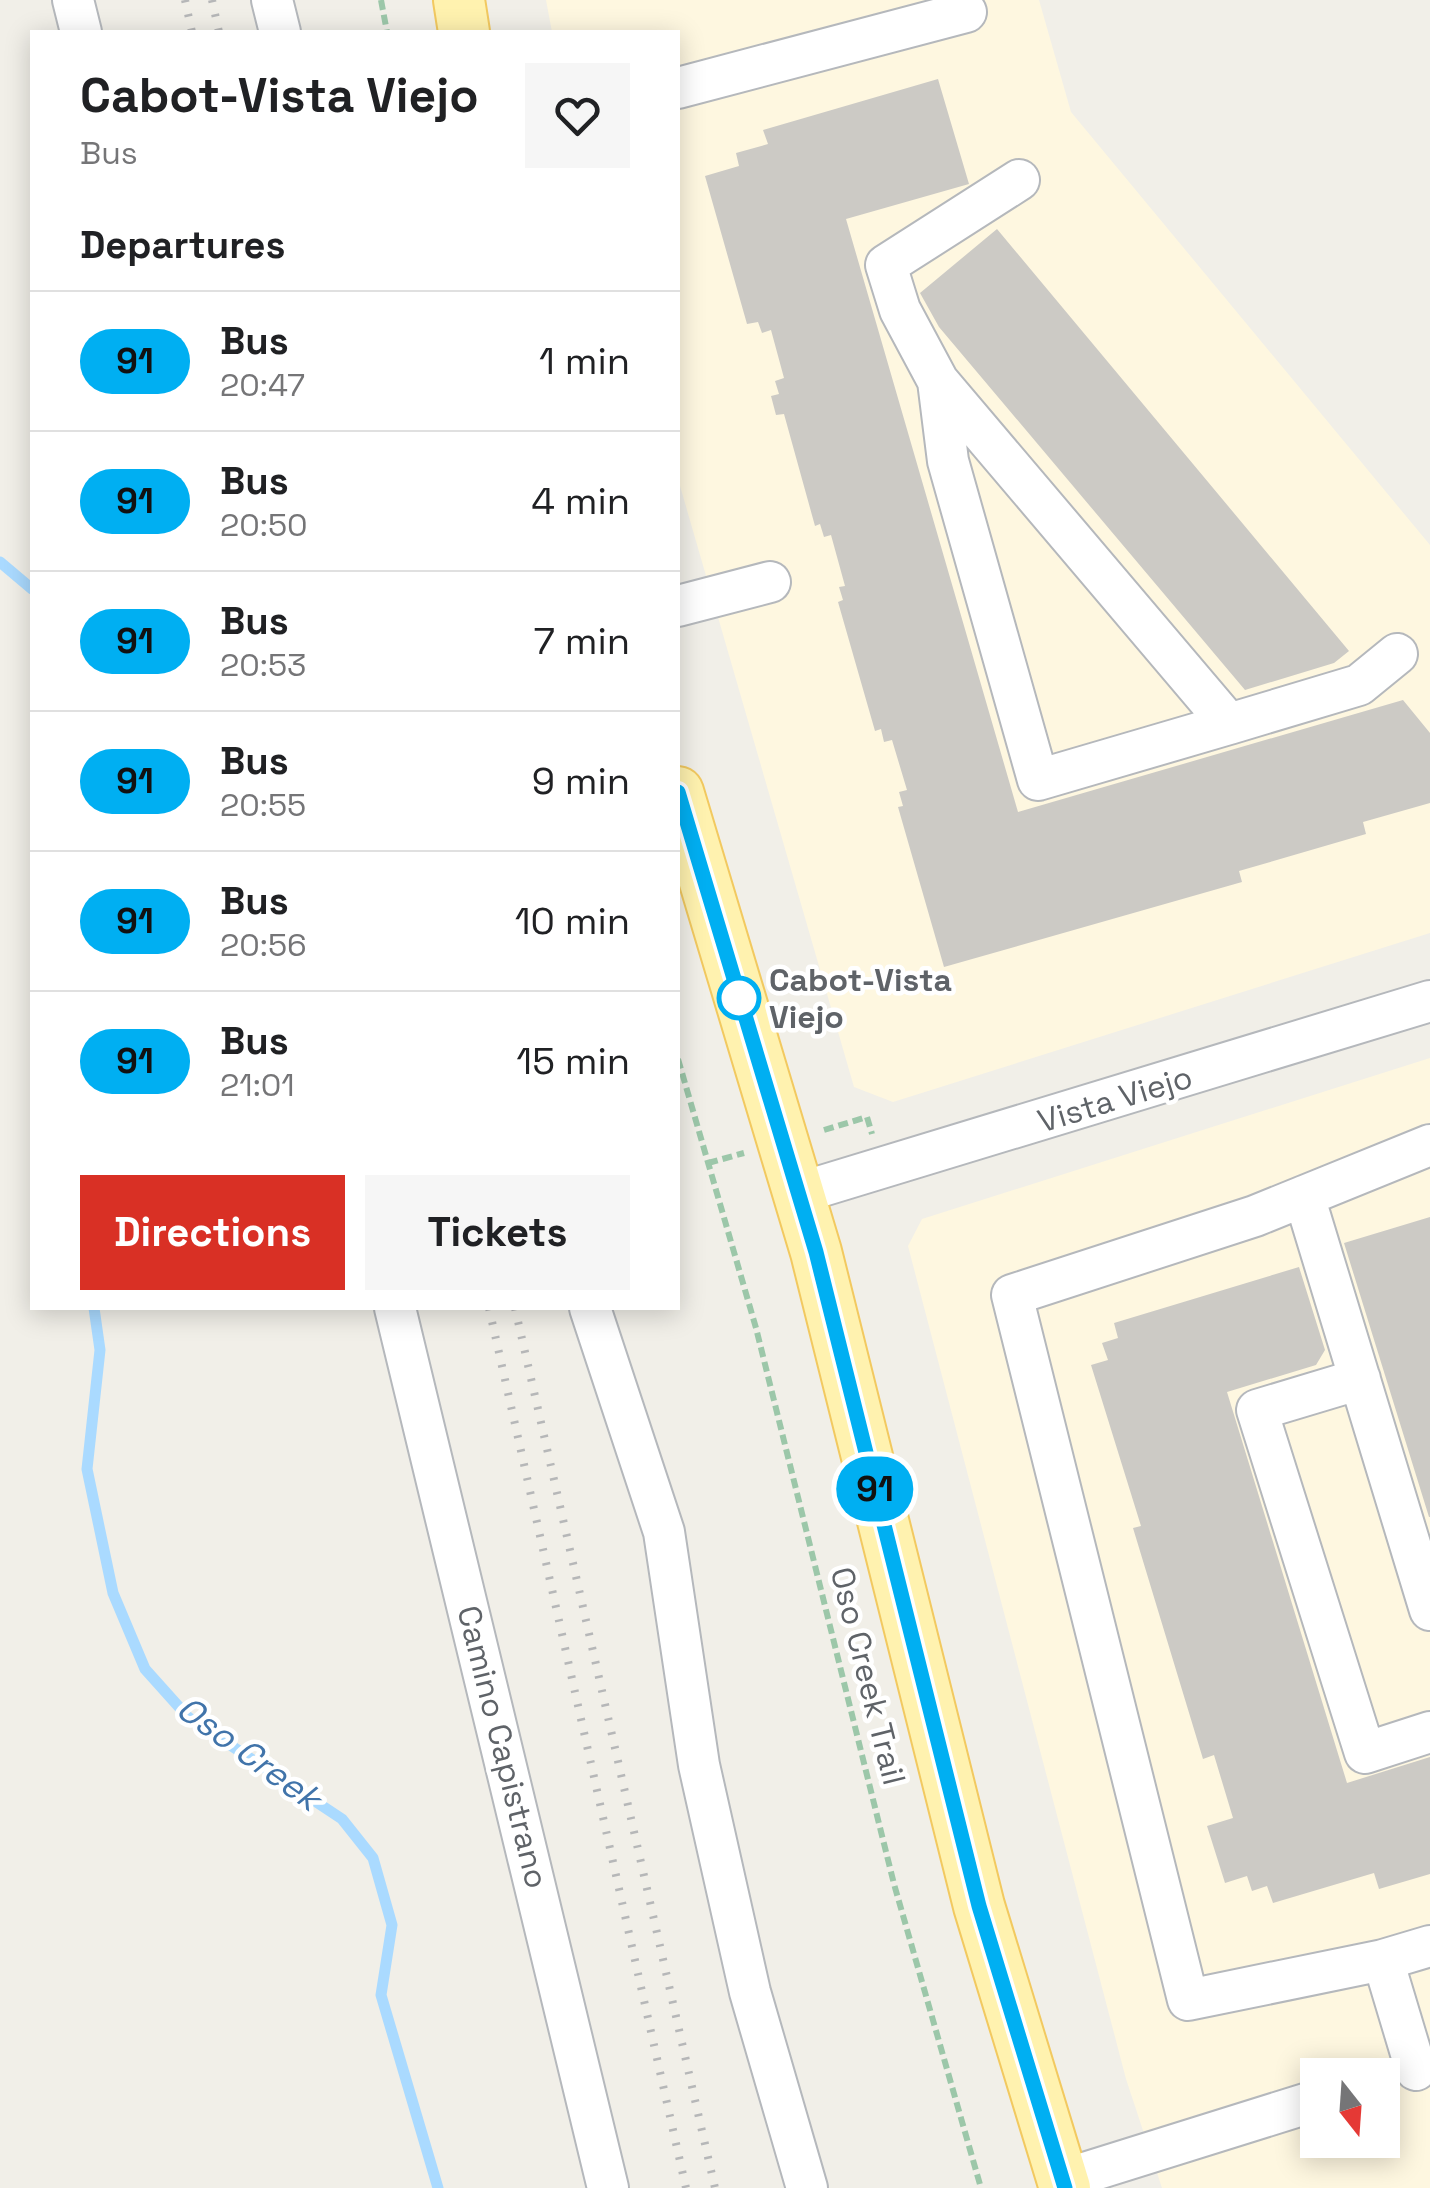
<!DOCTYPE html>
<html lang="en">
<head>
<meta charset="utf-8">
<style>
  :root { --surface:#fff; --page:#f6f6f6; --text:#202124; --muted:#757577; --line:#e0e0e0; --accent:#d93025 }
  body { margin:0; font-family:"Space Grotesk",sans-serif; background:var(--page); color:var(--text); height:100vh; display:flex; flex-direction:column; font-size:38px; white-space:nowrap }
  * { box-sizing:border-box; margin:0 }
  p { font-size:32px; color:var(--muted) }
  .icon { flex:none; width:55px; height:55px; fill:none; stroke:currentColor; stroke-width:2; stroke-linecap:round; stroke-linejoin:round }
  .map { position:relative; flex:1; overflow:hidden }
  .sheet { position:absolute; left:30px; top:30px; width:650px; height:1280px; display:flex; flex-direction:column; background:var(--surface); border-radius:0px; box-shadow:0 5px 25px #0003 }
  .sheet>* { flex:none }
  .badge { padding:0 20px; border-radius:32px; font-size:35px; line-height:65px }
  .needle { width:65px; rotate:163deg }
  .tools { position:absolute; left:1300px; top:2058px; display:grid; gap:20px }
  .tools a { display:grid; place-items:center; width:100px; height:100px; border-radius:0px; background:var(--surface); box-shadow:0 5px 25px #0003; font-size:50px }
  .map>.badge { position:absolute; translate:-50% -50%; box-shadow:0 0 0 5px #fff }
  h2 { padding:0 50px; font-size:38px; line-height:90px }
  .round { display:grid; place-items:center; flex:none; width:105px; height:105px; border-radius:0px; background:var(--page) }
  .head { display:flex; align-items:center; justify-content:space-between; height:170px; padding:0 50px }
  h1 { font-size:48px; font-weight:700; line-height:75px }
  .button { display:flex; gap:20px; margin-top:auto; padding:20px 50px }
  .button a { flex:1; height:115px; border-radius:0px; background:var(--accent); color:#fff; font-size:40px; font-weight:700; line-height:115px; text-align:center }
  .button a+a { background:var(--page); color:var(--text) }
  ul { padding:0; list-style:none }
  li { display:flex; align-items:center; gap:30px; height:140px; padding:0 50px; border-top:2px solid var(--line) }
  li div { flex:1 }
  li b { display:block; font-size:38px }
  li em { font-style:normal }
  li .badge { min-width:110px; font-weight:700; text-align:center }
  .map>svg:first-child { display:block }
  .commercial { fill:#fef7e0; fill-rule:evenodd }
  .lines { fill:none; stroke-linecap:round; stroke-linejoin:round }
  .stream { stroke:#aadaff; stroke-width:11 }
  .building { fill:#cccac5 }
  .minor-casing { stroke:#b5b8bc; stroke-width:44 }
  .major-casing { stroke:#f2c960; stroke-width:54 }
  .path { stroke:#9cc7a9; stroke-width:6; stroke-dasharray:10 5; stroke-linecap:butt }
  .minor { stroke:#fff; stroke-width:40 }
  .major { stroke:#fff2af; stroke-width:50 }
  .rail { stroke:#b6b7b8; stroke-width:8; stroke-dasharray:2.5 12; stroke-linecap:butt }
  .line-casing { stroke:#fff; stroke-width:22 }
  .line { stroke:#00aff2; stroke-width:15 }
  .stop-dot { fill:#fff; stroke:#00aff2; stroke-width:5 }
  .labels { text-anchor:middle; dominant-baseline:central; stroke-width:9; stroke-linejoin:round; paint-order:stroke }
  .stop-label { font-size:32px; font-weight:bold; fill:#5f6368; stroke:#fff; text-anchor:start }
  .street-label { font-size:32px; fill:#5f6368; stroke:#fff }
  .water-label { font-size:35px; font-style:italic; fill:#4174aa; stroke:#fff }
</style>
</head>
<body>
<div class="map">
<svg width="1430" height="2188" viewBox="0 0 1430 2188">
  <rect width="100%" height="100%" fill="#f1efe8"/>
  <path class="commercial" d="M 546,0 L 1039,0 L 1071,112 L 1430,545 L 1430,933 L 893,1102 L 854,1087 L 678,479 L 678,32 L 552,32 Z
    M 1430,1058 L 1430,2188 L 1162,2188 L 1126,2079 L 908,1246 L 922,1219 ZM 1318,2075 L 1382,2075 L 1382,2140 L 1318,2140 Z"/>
  <g class="lines">
    <path class="stream" d="M 0,562 L 32,589
      M 94,1308 L 100,1350 L 87,1469 L 113,1593 L 145,1669 L 188,1717 L 342,1819 L 373,1858 L 392,1925 L 381,1995 L 438,2188"/>
  </g>
  <path class="building" d="M 938,79 L 969,184 L 846,219 L 1018,812 L 1403,700 L 1430,733 L 1430,803 L 1363,822 L 1366,834 L 1239,871 L 1242,882 L 944,967 L 898,807 L 903,806 L 899,792 L 907,790 L 892,740 L 884,742 L 881,729 L 875,731 L 838,602 L 843,600 L 839,587 L 845,586 L 831,535 L 824,537 L 820,524 L 815,526 L 784,414 L 776,415 L 771,396 L 779,394 L 775,381 L 784,378 L 771,330 L 762,333 L 758,322 L 747,324 L 705,176 L 739,166 L 736,153 L 768,144 L 763,130 Z
    M 997,229 L 1349,651 L 1334,663 L 1245,690 L 939,327 L 920,293 Z
    M 1430,1217 L 1430,1517 L 1429,1517 L 1344,1243 Z
    M 1299,1267 L 1325,1350 L 1316,1365 L 1227,1392 L 1347,1783 L 1430,1757 L 1430,1874 L 1379,1889 L 1374,1873 L 1273,1903 L 1267,1886 L 1252,1891 L 1247,1876 L 1225,1883 L 1207,1826 L 1233,1818 L 1214,1755 L 1203,1759 L 1133,1528 L 1141,1526 L 1091,1365 L 1108,1360 L 1102,1343 L 1118,1338 L 1114,1323 Z"/>
  <g class="lines">
    <g class="minor-casing">
      <path id="minor" d="M 73,0 L 81,32
        M 272,0 L 280,32
        M 678,88 L 966,12
        M 1019,180 L 886,265 L 900,310 L 938,381 L 1229,724 L 1359,685 L 1397,654
        M 938,381 L 948,461 L 1038,780 L 1229,724
        M 678,606 L 770,582
        M 1430,1145 L 1255,1216 L 1012,1295 L 1188,2000 L 1383,1960 L 1430,1946
        M 799,1193 L 1430,1001
        M 1304,1196 L 1430,1610
        M 395,1308 L 608,2188
        M 590,1308 L 664,1532 L 699,1765 L 750,1992 L 807,2188
        M 1360,1379 L 1257,1410 L 1365,1753 L 1430,1732
        M 1383,1960 L 1416,2070
        M 1062,2180 L 1318,2100"/>
    </g>
    <g class="major-casing">
      <path id="major" d="M 459,0 L 464,32
        M 678,792 L 816,1252 L 979,1906 L 1065,2188"/>
    </g>
    <path class="path" d="M 381,0 L 387,32
      M 678,1059 L 756,1328 L 894,1884 L 981,2188
      M 824,1130 L 867,1117 L 872,1134
      M 708,1163 L 744,1153"/>
    <use href="#minor" class="minor"/>
    <use href="#major" class="major"/>
    <path class="rail" d="M 185,0 L 192,32
      M 212,0 L 219,32
      M 489,1308 L 686,2188
      M 515,1308 L 715,2188"/>
  </g>
  <g class="lines">
    <g class="line-casing">
      <path id="line" d="M 678,792 L 816,1252 L 979,1906 L 1065,2188"/>
    </g>
    <use href="#line" class="line"/>
  </g>
  <circle class="stop-dot" cx="739" cy="998" r="20"/>
  <g class="labels">
    <g class="stop-label">
      <text x="769" y="980">Cabot-Vista<tspan x="769" dy="37">Viejo</tspan></text>
    </g>
    <g class="street-label">
      <text transform="translate(1115 1099) rotate(-17)">Vista Viejo</text>
      <text transform="translate(868 1676) rotate(76)">Oso Creek Trail</text>
      <text transform="translate(503 1747) rotate(76)">Camino Capistrano</text>
    </g>
    <g class="water-label">
      <text transform="translate(249 1753) rotate(36)">Oso Creek</text>
    </g>
  </g>
</svg>
<div class="tools">
<a><svg class="needle" viewBox="-14 -14 28 28"><path d="M0-13l5 13h-10z" fill="#e53935"/><path d="M0 13l5-13h-10z" fill="#757577"/></svg></a>
</div>
<b class="badge" style="left:875px;top:1489px;background:#00aff2;color:#111">91</b>
<section class="sheet">
<div class="head"><div><h1>Cabot-Vista Viejo</h1><p>Bus</p></div><a class="round"><svg class="icon" aria-label="heart" viewBox="0 0 24 24"><path d="M12 20l-8-8c-3-5 5-10 8-4 3-6 11-1 8 4z"/></svg></a></div>
<h2>Departures</h2>
<ul>
<li><span class="badge" style="background:#00aff2;color:#111">91</span><div><b>Bus</b><p>20:47</p></div><em>1 min</em></li>
<li><span class="badge" style="background:#00aff2;color:#111">91</span><div><b>Bus</b><p>20:50</p></div><em>4 min</em></li>
<li><span class="badge" style="background:#00aff2;color:#111">91</span><div><b>Bus</b><p>20:53</p></div><em>7 min</em></li>
<li><span class="badge" style="background:#00aff2;color:#111">91</span><div><b>Bus</b><p>20:55</p></div><em>9 min</em></li>
<li><span class="badge" style="background:#00aff2;color:#111">91</span><div><b>Bus</b><p>20:56</p></div><em>10 min</em></li>
<li><span class="badge" style="background:#00aff2;color:#111">91</span><div><b>Bus</b><p>21:01</p></div><em>15 min</em></li>
</ul>
<div class="button"><a>Directions</a><a>Tickets</a></div>
</section>
</div>
</body>
</html>
